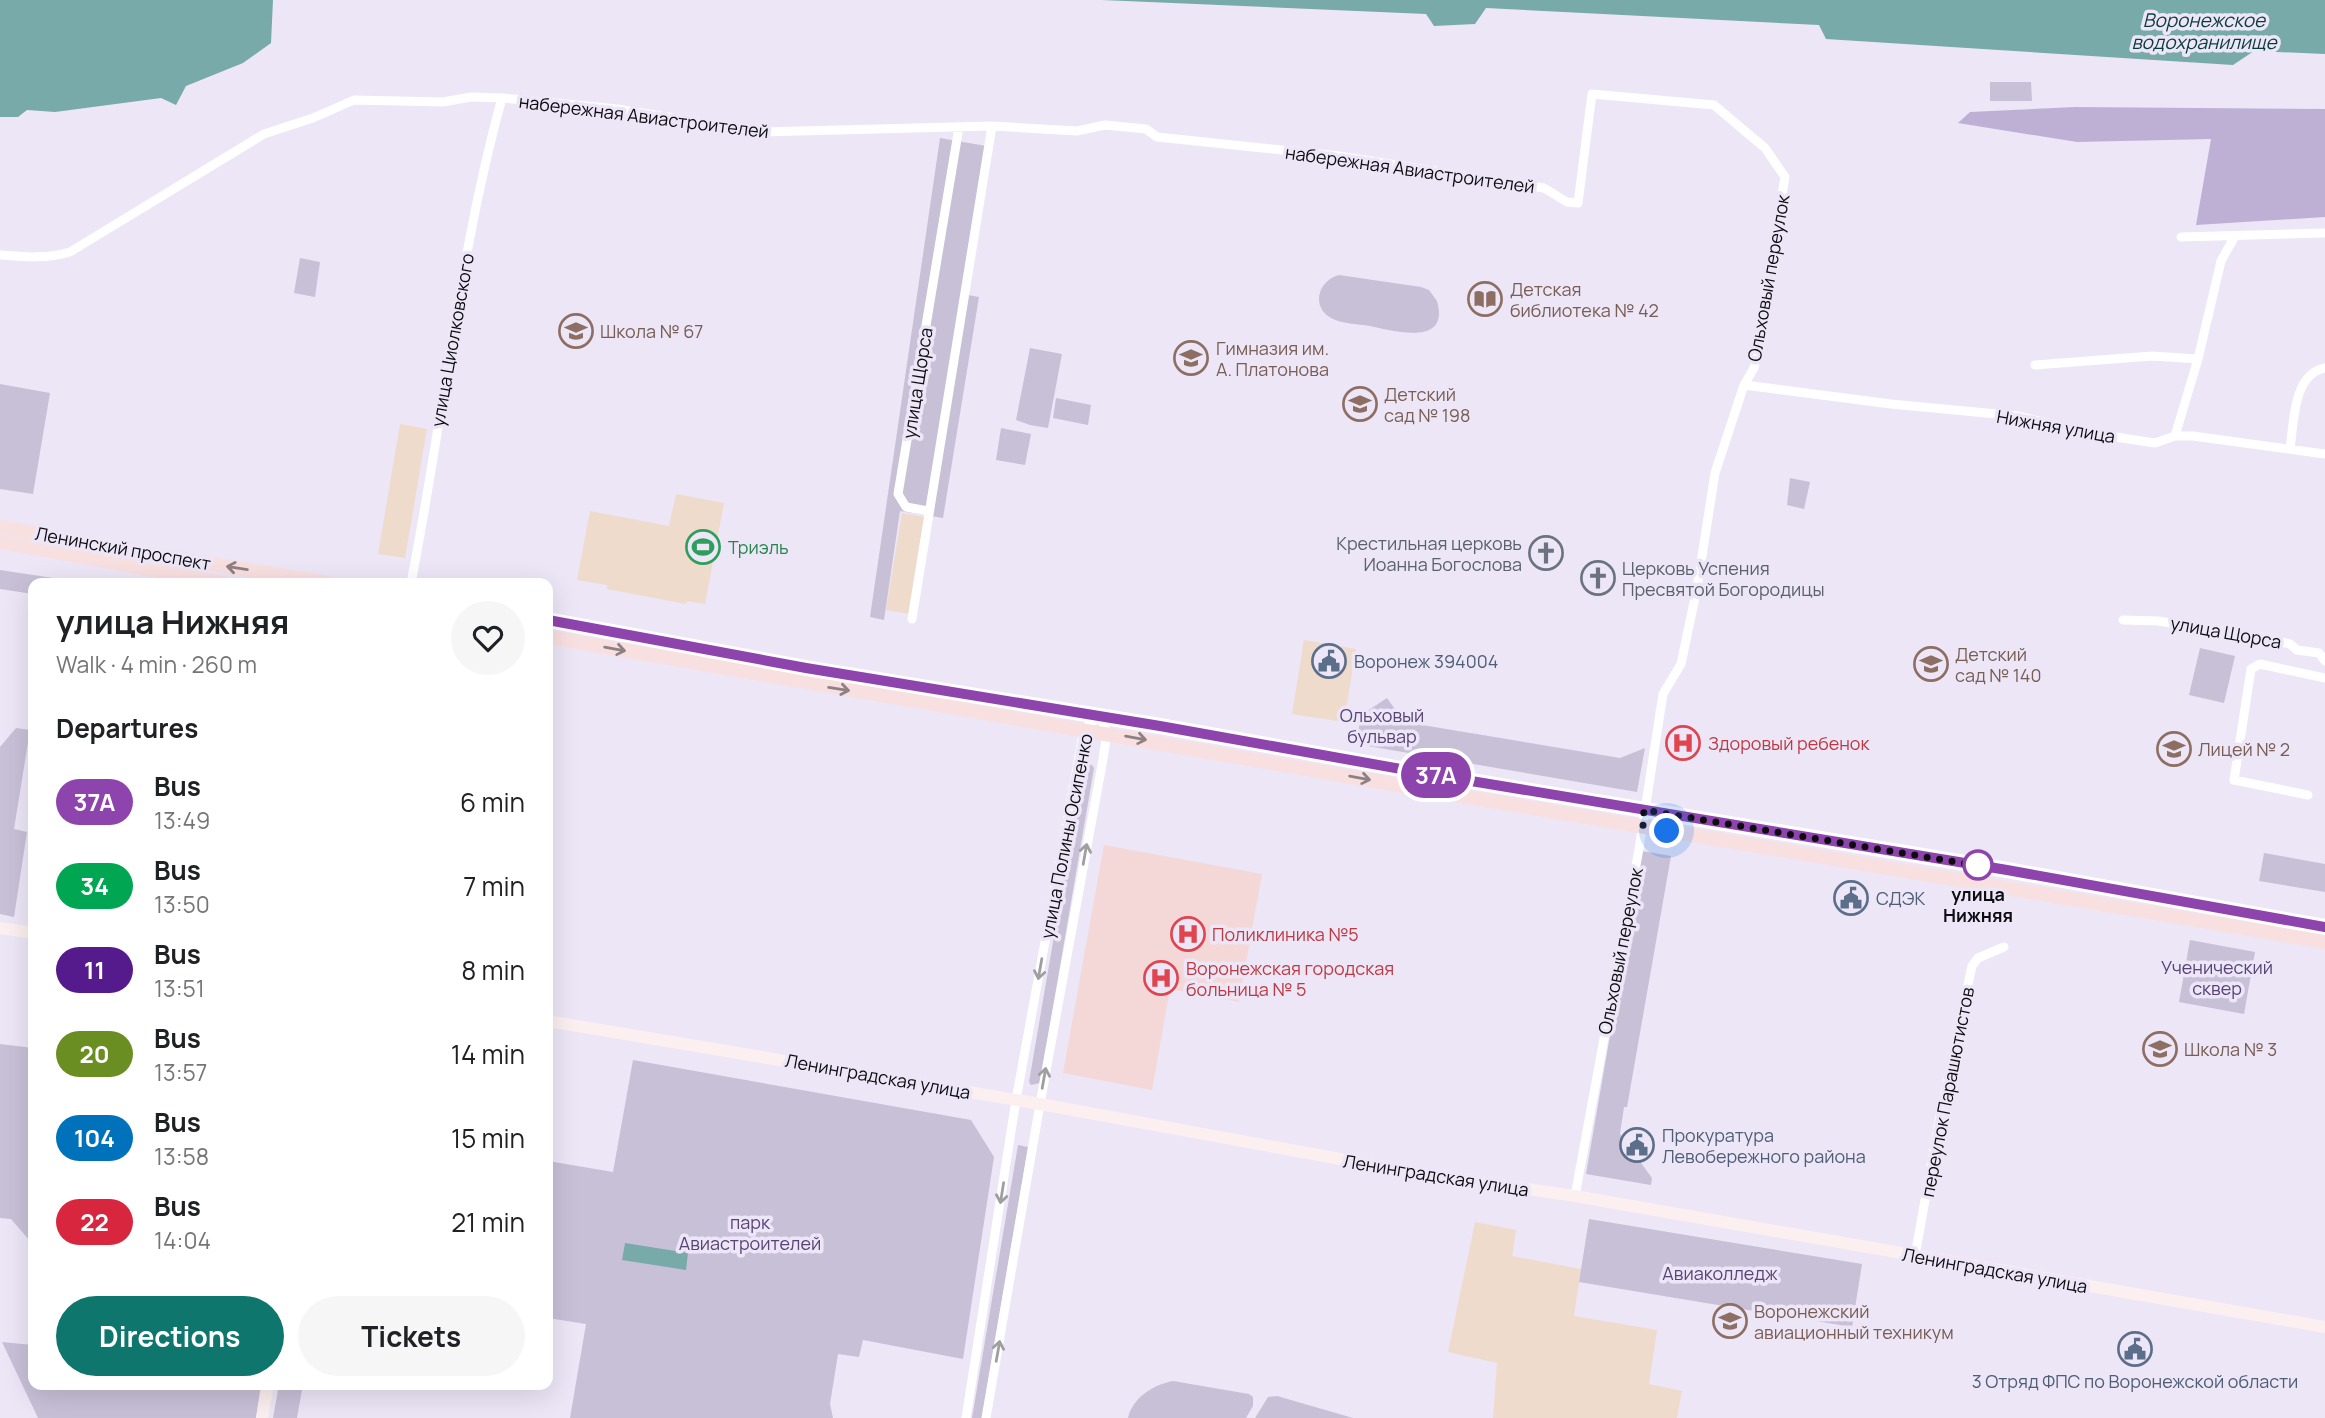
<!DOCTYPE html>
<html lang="en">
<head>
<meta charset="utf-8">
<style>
  :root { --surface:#fff; --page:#f6f6f6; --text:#202124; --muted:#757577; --accent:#0f766e }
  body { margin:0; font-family:Manrope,sans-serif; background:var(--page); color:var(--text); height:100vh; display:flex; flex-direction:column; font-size:26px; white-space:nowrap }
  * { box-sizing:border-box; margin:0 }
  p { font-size:23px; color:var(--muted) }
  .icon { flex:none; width:38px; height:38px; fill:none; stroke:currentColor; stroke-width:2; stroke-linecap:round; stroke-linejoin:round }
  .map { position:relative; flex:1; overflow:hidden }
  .side { position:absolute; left:28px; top:578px; width:525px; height:812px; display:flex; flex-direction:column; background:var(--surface); border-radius:14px; box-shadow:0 7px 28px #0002 }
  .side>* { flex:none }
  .badge { padding:0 14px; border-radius:23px; font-size:24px; line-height:46px }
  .you { position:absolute; width:35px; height:35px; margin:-18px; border:5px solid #fff; border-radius:50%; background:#1a73e8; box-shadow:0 0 0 10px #1a73e833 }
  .map>.badge { position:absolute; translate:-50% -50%; box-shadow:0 0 0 4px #fff }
  h2 { padding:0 28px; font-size:26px; line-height:63px }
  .round { display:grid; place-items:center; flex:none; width:74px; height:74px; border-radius:37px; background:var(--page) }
  .overview { display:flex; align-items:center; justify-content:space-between; height:119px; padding:0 28px }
  h1 { font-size:33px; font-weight:700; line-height:52px }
  .cta { display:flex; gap:14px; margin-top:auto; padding:14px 28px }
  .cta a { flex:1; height:80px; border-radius:42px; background:var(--accent); color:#fff; font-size:28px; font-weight:700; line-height:80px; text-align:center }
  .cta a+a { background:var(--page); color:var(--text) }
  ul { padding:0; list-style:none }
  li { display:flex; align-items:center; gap:21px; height:84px; padding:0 28px }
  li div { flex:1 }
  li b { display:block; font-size:26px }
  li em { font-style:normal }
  li .badge { min-width:77px; font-weight:700; text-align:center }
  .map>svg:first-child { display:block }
  .commercial { fill:#efdbcc }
  .medical { fill:#f3d8d7 }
  .green { fill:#c8c0d7 }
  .forest { fill:#beb0d5 }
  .water { fill:#77aaa9 }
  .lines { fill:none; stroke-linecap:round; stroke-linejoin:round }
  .street { stroke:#fff; stroke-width:9 }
  .secondary { stroke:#fcefef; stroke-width:12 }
  .primary { stroke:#f8dfe0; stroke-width:14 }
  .oneway { stroke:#8f8083 }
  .oneway2 { stroke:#9f9ea0 }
  .line-casing { stroke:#fff; stroke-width:16 }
  .line { stroke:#8e44ad; stroke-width:10 }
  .walk { stroke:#0e0c11; stroke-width:7; stroke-dasharray:0 12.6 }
  .stop-dot { fill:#fff; stroke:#8e44ad; stroke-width:3.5 }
  .labels { text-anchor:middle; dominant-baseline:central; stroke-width:7; stroke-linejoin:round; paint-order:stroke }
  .street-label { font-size:18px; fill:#0e0c11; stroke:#ece6f7 }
  .education-label { font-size:18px; fill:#785e54; stroke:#ece6f7; text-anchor:start }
  .worship-label { font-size:18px; fill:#5b616d; stroke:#ece6f7; text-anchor:end }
  .leisure-label { font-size:18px; fill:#27864d; stroke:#ece6f7; text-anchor:start }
  .service-label { font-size:18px; fill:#4e5e75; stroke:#ece6f7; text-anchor:start }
  .park-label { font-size:18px; fill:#584477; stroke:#ece6f7 }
  .health-label { font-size:18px; fill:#be3a42; stroke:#ece6f7; text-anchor:start }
  .stop-label { font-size:18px; font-weight:bold; fill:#0e0c11; stroke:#ece6f7 }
  .water-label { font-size:19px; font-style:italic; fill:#0a3c3d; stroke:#ece6f7 }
</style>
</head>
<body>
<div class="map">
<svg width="2325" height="1418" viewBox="0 0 2325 1418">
  <rect width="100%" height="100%" fill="#ece6f7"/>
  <path class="commercial" d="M 400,424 L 427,429 L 405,558 L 378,554 Z
    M 676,494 L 724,503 L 705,604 L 687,601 L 686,604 L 607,589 L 607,585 L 577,580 L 590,511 L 669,526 Z
    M 902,513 L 924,517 L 925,522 L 910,614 L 886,610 Z
    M 1304,640 L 1356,649 L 1344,722 L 1292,714 Z
    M 1475,1222 L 1516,1230 L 1512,1256 L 1581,1269 L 1574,1316 L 1657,1330 L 1649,1384 L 1682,1391 L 1677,1418 L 1493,1418 L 1497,1363 L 1448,1352 Z"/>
  <path class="medical" d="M 1104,845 L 1262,874 L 1239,1002 L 1170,989 L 1152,1090 L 1063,1073 Z"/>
  <path class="green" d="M 1990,82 L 2031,82 L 2032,101 L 1990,101 Z
    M 940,138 L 992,147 L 968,295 L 979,297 L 943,518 L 900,511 L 884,620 L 870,617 Z
    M 300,258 L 320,262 L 315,297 L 294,293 Z
    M 1339,275 L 1421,287 L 1429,290 L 1437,301 C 1450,347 1394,331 1370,326 C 1358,324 1339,324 1328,316 C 1311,303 1320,280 1339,275 Z
    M 1030,348 L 1062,354 L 1048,428 L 1030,425 L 1016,420 Z
    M 0,384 L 50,393 L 33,494 L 0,489 Z
    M 1056,398 L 1091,405 L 1088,425 L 1053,418 Z
    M 1001,428 L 1031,434 L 1025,465 L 996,460 Z
    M 1790,478 L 1810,482 L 1804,509 L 1787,505 Z
    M 0,570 L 86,583 L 33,583 L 33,594 L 0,589 Z
    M 2200,648 L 2235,656 L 2224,703 L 2189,695 Z
    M 1387,698 L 1404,722 L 1620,758 L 1645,748 L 1637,792 L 1356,744 L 1361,715 Z
    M 16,728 L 30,730 L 14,829 L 27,832 L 14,917 L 0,914 L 0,747 Z
    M 1086,764 L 1092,765 L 1094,768 L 1040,1083 L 1031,1085 L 1029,1082 L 1083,767 Z
    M 1642,851 L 1671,856 L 1627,1107 L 1624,1107 L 1620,1134 L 1652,1178 L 1651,1185 L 1586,1174 Z
    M 2264,853 L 2325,864 L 2325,892 L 2259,881 Z
    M 2190,940 L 2255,952 L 2244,1014 L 2179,1002 Z
    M 0,1044 L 33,1048 L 33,1262 L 28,1247 L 30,1241 L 11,1219 L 0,1218 Z
    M 633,1060 L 971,1120 L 994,1157 L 963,1359 L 863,1340 L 859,1357 L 838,1354 L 830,1404 L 833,1418 L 570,1418 L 586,1324 L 548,1318 L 548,1161 L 613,1172 Z
    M 1018,1145 L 1028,1147 L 982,1418 L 972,1418 Z
    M 1589,1219 L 1862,1264 L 1852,1327 L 1579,1282 Z
    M 2,1342 L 33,1345 L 33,1384 L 261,1384 L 256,1418 L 38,1418 Z
    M 1173,1381 L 1249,1394 L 1253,1397 L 1253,1406 L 1246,1418 L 1128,1418 C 1133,1397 1153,1385 1173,1381 Z
    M 279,1384 L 303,1384 L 297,1418 L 273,1418 Z
    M 1277,1396 L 1353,1418 L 1255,1418 L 1268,1397 Z"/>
  <path class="forest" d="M 2075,107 L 2325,109 L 2325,217 L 2196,225 L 2211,139 L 2077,142 L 1958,123 L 1970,112 Z"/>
  <path class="water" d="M 0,0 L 273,0 L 271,43 L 243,63 L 186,86 L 176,105 L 161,98 L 55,112 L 27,110 L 18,117 L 0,117 Z
    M 1102,0 L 2325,0 L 2325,54 L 2254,51 L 2233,65 L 1826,39 L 1819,25 L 1486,8 L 1475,24 L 1434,26 L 1426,14 Z
    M 625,1243 L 688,1253 L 686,1270 L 622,1260 Z"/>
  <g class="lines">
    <path class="street" d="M 2181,237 L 2325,233
      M 0,255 C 24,257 47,259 70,252 L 264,134 L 313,118 L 354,100 L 443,102 L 471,97 L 502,98 L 617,109 L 761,132 L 992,126 L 1077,131 L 1105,125 L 1146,129 L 1157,137 L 1339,156 L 1544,188 L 1567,202 L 1578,203 L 1592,94 L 1714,105 L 1765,148 L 1785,177 L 1754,368 L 1744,385 L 1715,473 L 1697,588 L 1681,664 L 1663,694 L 1639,849 L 1575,1196
      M 2035,365 L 2152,356 L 2198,359
      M 1744,385 L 1891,404 L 2018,416 L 2089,433 L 2155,443 L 2175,436 L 2193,436 L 2325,454
      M 2175,436 L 2198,359 L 2221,261 L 2235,236
      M 2290,449 C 2294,422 2293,374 2325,368
      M 928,511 L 906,507 L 898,494 L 959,127
      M 411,583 C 443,422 458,257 502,98
      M 912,619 L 992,126
      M 2123,620 L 2158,621 L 2256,636 L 2290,644 L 2297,650 L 2319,653 L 2325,661
      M 2308,795 L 2234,780 L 2251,669 L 2260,664 L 2325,678
      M 1915,1256 L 1940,1116 L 1972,966 L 1978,958 L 2004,947
      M 966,1418 L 1016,1100 L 1084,729 L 1100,716 L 1107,733 L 1103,759 L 1040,1104 L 986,1418"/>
    <path class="secondary" d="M 0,928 L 33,933
      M 548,1021 L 1040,1104 L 1411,1172 L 1575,1196 L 2325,1327
      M 262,1418 L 268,1384"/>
    <path class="primary" d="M 0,527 L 103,546 L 328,583
      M 0,542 L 224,583
      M 548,620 L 806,668 L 1160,726 L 1429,774 L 2007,870 L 2325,927
      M 548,637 L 1426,790 L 2325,942"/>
  </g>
  <defs><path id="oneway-shaft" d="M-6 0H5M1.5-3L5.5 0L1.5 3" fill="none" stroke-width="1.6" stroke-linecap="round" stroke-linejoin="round" transform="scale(1.75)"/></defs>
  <g class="oneway">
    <use href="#oneway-shaft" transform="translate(237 568) rotate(-171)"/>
    <use href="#oneway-shaft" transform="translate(615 649) rotate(10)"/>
    <use href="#oneway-shaft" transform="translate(839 689) rotate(9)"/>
    <use href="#oneway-shaft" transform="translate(1136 738) rotate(10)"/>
    <use href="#oneway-shaft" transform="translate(1360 778) rotate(10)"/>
  </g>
  <g class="oneway2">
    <use href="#oneway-shaft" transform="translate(1085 854) rotate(-80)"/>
    <use href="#oneway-shaft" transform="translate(1040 969) rotate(100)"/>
    <use href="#oneway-shaft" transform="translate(1044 1078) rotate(-80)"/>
    <use href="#oneway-shaft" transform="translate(1002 1193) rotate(99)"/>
    <use href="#oneway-shaft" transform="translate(998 1351) rotate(-80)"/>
  </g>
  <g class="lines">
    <g class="line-casing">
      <path id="line" d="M 548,620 L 806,668 L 1160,726 L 1429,774 L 2007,870 L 2325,927"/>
    </g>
    <use href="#line" class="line"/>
    <path class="walk" d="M 1667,831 L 1643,826 L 1644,810 L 1980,866 L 1978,865"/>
  </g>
  <defs>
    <g id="library-ring" transform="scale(1.75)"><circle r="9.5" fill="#ece6f7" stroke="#8d6e63" stroke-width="1.5"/><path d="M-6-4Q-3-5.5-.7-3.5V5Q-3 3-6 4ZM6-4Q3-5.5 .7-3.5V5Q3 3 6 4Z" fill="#8d6e63"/></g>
    <g id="school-ring" transform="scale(1.75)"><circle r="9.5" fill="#ece6f7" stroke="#8d6e63" stroke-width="1.5"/><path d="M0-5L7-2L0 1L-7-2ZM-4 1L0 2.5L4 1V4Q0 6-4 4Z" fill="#8d6e63"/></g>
    <g id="stadium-ring" transform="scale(1.75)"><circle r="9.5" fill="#ece6f7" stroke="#2e9e5b" stroke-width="1.5"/><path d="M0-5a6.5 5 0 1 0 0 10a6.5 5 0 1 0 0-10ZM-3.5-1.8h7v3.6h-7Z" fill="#2e9e5b"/></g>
    <g id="church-ring" transform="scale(1.75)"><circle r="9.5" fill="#ece6f7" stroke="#6b7280" stroke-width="1.5"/><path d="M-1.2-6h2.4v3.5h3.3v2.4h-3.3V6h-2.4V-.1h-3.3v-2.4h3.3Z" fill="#6b7280"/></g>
    <g id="civic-ring" transform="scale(1.75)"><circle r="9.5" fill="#ece6f7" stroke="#5c6f8a" stroke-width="1.5"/><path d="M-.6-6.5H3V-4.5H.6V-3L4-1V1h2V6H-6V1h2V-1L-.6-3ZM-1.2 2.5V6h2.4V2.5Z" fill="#5c6f8a"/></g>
    <g id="hospital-ring" transform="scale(1.75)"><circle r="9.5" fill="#ece6f7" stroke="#e0444e" stroke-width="1.5"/><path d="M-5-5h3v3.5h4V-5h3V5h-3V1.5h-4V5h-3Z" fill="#e0444e"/></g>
    <g id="university-ring" transform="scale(1.75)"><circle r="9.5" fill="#ece6f7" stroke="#8d6e63" stroke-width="1.5"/><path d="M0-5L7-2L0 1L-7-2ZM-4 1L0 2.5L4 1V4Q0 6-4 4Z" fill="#8d6e63"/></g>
  </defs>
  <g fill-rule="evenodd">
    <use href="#library-ring" x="1485" y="299"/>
    <use href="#school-ring" x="576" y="331"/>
    <use href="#school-ring" x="1191" y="358"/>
    <use href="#school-ring" x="1360" y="404"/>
    <use href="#stadium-ring" x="703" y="547"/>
    <use href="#church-ring" x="1546" y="553"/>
    <use href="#church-ring" x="1598" y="578"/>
    <use href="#civic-ring" x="1329" y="661"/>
    <use href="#school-ring" x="1931" y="664"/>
    <use href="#hospital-ring" x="1683" y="743"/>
    <use href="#school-ring" x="2174" y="749"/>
    <use href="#civic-ring" x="1851" y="898"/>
    <use href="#hospital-ring" x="1188" y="934"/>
    <use href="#hospital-ring" x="1161" y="978"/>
    <use href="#school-ring" x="2160" y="1049"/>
    <use href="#civic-ring" x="1637" y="1145"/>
    <use href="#university-ring" x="1730" y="1321"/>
    <use href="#civic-ring" x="2135" y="1349"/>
  </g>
  <circle class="stop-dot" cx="1978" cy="865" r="14"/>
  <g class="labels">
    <g class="street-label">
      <text transform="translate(644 116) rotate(7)">набережная Авиастроителей</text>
      <text transform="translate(1410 169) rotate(8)">набережная Авиастроителей</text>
      <text transform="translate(1768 278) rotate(-80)">Ольховый переулок</text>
      <text transform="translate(452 340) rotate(-80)">улица Циолковского</text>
      <text transform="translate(917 383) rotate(-81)">улица Щорса</text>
      <text transform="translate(2056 426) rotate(10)">Нижняя улица</text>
      <text transform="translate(123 548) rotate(10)">Ленинский проспект</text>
      <text transform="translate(2226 632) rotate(10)">улица Щорса</text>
      <text transform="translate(1066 836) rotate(-79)">улица Полины Осипенко</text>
      <text transform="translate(1620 951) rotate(-79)">Ольховый переулок</text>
      <text transform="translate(878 1076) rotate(10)">Ленинградская улица</text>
      <text transform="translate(1947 1092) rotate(-79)">переулок Парашютистов</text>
      <text transform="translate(1436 1175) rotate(9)">Ленинградская улица</text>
      <text transform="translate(1995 1270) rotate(10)">Ленинградская улица</text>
    </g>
    <g class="education-label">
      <text x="1510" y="289">Детская<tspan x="1510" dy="21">библиотека № 42</tspan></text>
      <text x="600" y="331">Школа № 67</text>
      <text x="1216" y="348">Гимназия им.<tspan x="1216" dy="21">А. Платонова</tspan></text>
      <text x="1384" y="394">Детский<tspan x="1384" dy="21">сад № 198</tspan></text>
      <text x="1955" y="654">Детский<tspan x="1955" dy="21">сад № 140</tspan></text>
      <text x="2198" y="749">Лицей № 2</text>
      <text x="2184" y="1049">Школа № 3</text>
      <text x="1754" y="1311">Воронежский<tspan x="1754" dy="21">авиационный техникум</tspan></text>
    </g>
    <g class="worship-label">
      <text x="1522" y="543">Крестильная церковь<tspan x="1522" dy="21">Иоанна Богослова</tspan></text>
      <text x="1622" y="568" text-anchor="start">Церковь Успения<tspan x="1622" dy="21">Пресвятой Богородицы</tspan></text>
    </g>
    <g class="leisure-label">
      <text x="728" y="547">Триэль</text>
    </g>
    <g class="service-label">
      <text x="1354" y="661">Воронеж 394004</text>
      <text x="1876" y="898">СДЭК</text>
      <text x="1662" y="1135">Прокуратура<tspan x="1662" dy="21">Левобережного района</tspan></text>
      <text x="2135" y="1381" text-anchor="middle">3 Отряд ФПС по Воронежской области</text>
    </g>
    <g class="park-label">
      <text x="1382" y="715">Ольховый<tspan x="1382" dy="21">бульвар</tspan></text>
      <text x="2217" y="967">Ученический<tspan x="2217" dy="21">сквер</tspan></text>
      <text x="750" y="1222">парк<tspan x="750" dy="21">Авиастроителей</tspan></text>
      <text x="1720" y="1273">Авиаколледж</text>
    </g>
    <g class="health-label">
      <text x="1708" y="743">Здоровый ребенок</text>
      <text x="1212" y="934">Поликлиника №5</text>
      <text x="1186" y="968">Воронежская городская<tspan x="1186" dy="21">больница № 5</tspan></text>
    </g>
    <g class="stop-label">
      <text x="1978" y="894">улица<tspan x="1978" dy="21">Нижняя</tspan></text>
    </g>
    <g class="water-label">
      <text x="2204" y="20">Воронежское<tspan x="2204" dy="22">водохранилище</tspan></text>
    </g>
  </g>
</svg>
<div class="you" style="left:1667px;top:831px"></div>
<b class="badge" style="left:1436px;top:775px;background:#8e44ad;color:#fff">37А</b>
<section class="side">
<div class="overview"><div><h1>улица Нижняя</h1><p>Walk · 4 min · 260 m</p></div><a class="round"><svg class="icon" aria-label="heart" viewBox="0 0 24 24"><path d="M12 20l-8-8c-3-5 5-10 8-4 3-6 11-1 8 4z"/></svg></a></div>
<h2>Departures</h2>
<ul>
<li><span class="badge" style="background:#8e44ad;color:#fff">37А</span><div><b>Bus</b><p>13:49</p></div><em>6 min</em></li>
<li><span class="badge" style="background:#00a651;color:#fff">34</span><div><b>Bus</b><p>13:50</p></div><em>7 min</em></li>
<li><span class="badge" style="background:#551a8b;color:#fff">11</span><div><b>Bus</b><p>13:51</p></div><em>8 min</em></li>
<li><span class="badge" style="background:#6b8e23;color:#fff">20</span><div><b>Bus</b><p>13:57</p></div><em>14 min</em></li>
<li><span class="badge" style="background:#0072bc;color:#fff">104</span><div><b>Bus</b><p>13:58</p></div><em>15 min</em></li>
<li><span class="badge" style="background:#d7263d;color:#fff">22</span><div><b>Bus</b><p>14:04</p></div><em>21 min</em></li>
</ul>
<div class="cta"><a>Directions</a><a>Tickets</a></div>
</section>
</div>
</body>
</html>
